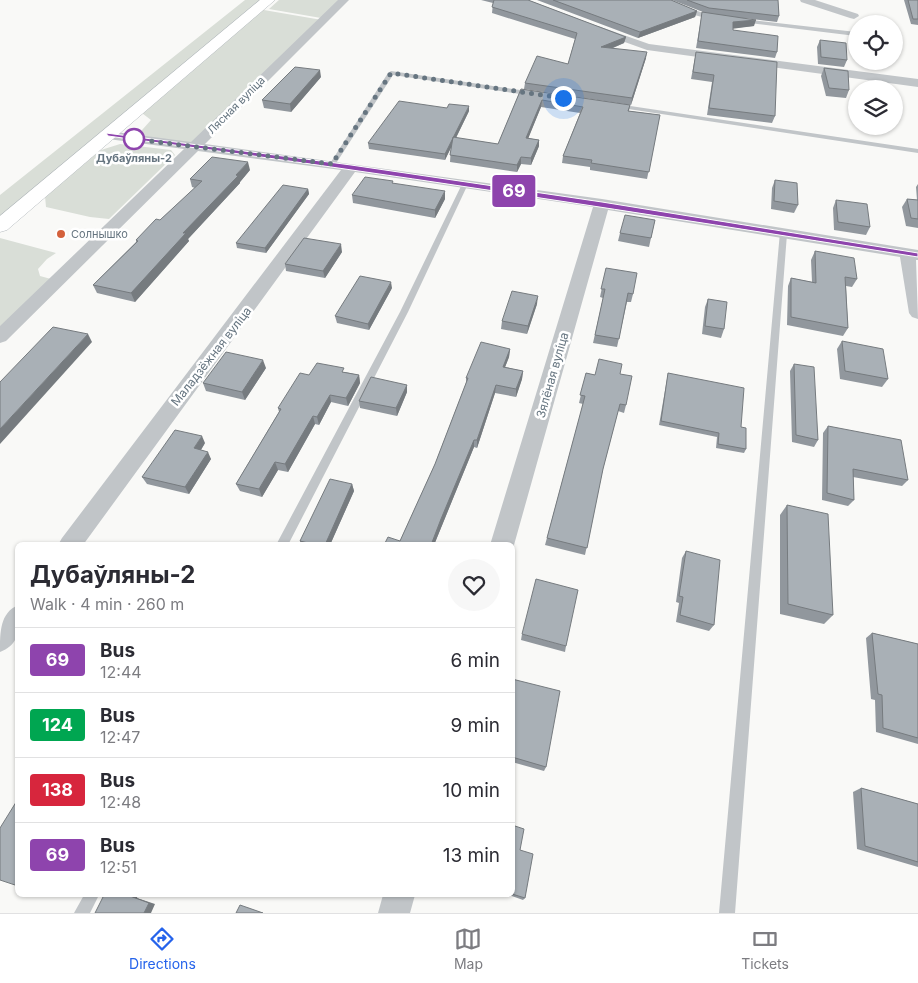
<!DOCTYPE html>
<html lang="en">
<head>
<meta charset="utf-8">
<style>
  :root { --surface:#fff; --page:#f7f7f7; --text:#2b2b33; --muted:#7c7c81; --line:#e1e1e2; --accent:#2563eb }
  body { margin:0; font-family:Inter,sans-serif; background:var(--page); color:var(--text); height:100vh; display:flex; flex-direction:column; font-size:19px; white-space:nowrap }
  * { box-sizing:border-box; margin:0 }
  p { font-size:16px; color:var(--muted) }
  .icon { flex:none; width:28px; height:28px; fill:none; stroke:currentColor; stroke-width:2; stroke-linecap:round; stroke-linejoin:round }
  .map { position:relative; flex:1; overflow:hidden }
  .panel { position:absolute; left:15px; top:542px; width:500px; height:355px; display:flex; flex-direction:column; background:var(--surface); border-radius:8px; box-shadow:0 1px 4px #0004 }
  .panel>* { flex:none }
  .badge { padding:0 10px; border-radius:4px; font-size:18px; line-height:32px }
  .controls { position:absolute; left:848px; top:15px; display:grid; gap:10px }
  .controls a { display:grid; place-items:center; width:55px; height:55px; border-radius:50%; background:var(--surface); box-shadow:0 1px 4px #0004; font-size:25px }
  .you { position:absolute; width:25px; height:25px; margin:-12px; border:4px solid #fff; border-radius:50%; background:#1a73e8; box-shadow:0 0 0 8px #1a73e833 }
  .map>.badge { position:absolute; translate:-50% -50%; box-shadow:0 0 0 2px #fff }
  .round { display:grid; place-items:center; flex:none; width:52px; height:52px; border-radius:26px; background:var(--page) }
  .summary { display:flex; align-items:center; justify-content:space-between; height:85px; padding:0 15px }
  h1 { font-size:24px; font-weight:700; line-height:38px }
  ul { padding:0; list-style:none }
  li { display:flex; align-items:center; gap:15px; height:65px; padding:0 15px; border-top:1px solid var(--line) }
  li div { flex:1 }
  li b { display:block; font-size:19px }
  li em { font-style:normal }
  li .badge { min-width:55px; font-weight:700; text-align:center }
  .menu { display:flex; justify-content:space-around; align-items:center; height:70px; border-top:1px solid var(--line); background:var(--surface); font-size:14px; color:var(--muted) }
  .menu a { display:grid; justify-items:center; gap:2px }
  .menu .selected { color:var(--accent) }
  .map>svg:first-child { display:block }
  .green { fill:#d9ded7 }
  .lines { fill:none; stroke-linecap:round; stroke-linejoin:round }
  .secondary-casing { stroke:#b3b9bd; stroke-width:1 }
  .lane { fill:#c1c5c8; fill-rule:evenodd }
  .street { fill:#c1c5c8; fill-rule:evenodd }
  .secondary { fill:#fff; fill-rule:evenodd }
  .wall { fill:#91979d }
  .shaded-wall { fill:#767b7f }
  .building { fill:#a9b0b6; stroke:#767b7f }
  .line { fill:#8e44ad; stroke:#fff }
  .walk { stroke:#667580; stroke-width:5; stroke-dasharray:0 9 }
  .stop-dot { fill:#fff; stroke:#8e44ad; stroke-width:2.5 }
  .poi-dot { fill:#d4613c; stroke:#fff; stroke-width:2 }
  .labels { text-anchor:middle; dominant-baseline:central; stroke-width:5; stroke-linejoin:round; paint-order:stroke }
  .far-street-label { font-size:11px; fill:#667580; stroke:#fff }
  .far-stop-label { font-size:11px; font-weight:bold; fill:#667580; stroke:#fff }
  .far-poi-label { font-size:11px; fill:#667580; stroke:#fff; text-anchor:start }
  .street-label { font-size:12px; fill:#667580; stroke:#fff }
</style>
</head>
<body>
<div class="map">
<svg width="918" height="913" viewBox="0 0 918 913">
  <rect width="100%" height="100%" fill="#f9f9f7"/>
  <path class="green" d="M 245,0 L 268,0 L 258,9 L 322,20 L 193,147 L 134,139 L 151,120 L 138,110 L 0,225 L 0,195 Z
    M 279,0 L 341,0 L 321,18 L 269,9 Z
    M 120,144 L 171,150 L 175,155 L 109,219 L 90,217 L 46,207 L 45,196 L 101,150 Z
    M 0,238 L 56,253 L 47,259 L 38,269 L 40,276 L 51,279 L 0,329 Z"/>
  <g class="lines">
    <g class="secondary-casing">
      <path id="secondary" d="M 260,0 L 275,0 L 7,230 L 0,232 L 0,216 Z"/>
    </g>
    <path class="lane" d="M 661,0 L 667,0 L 717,18 C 707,22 670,6 661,0 Z
      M 743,19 L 856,32 L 856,36 L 741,22 Z
      M 391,71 L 534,92 L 537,94 L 534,96 L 393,75 L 335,165 L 330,166 L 329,165 L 388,73 Z
      M 617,104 L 918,149 L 918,153 L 615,107 L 614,106 Z
      M 465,182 L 468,184 L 408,312 L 288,545 L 276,545 L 400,312 L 462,184 Z
      M 780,232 L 783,232 L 787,234 L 735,913 L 719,913 Z
      M 84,895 L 99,895 L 90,913 L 74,913 Z"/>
    <path class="street" d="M 338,0 L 349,0 L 205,144 L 602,199 L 918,250 L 918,260 L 916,260 L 918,319 L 912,317 L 909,313 L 900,257 L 608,210 L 514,545 L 512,547 L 512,545 L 490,545 L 593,207 L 355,172 L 83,545 L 58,545 L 62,538 L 341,170 L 198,151 L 6,341 L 0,343 L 0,326 L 184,149 L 108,139 L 103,138 L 101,135 L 103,132 L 108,131 L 191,142 Z
      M 800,0 L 815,0 L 858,14 L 859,16 L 854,19 L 850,18 L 801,2 Z
      M 598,26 L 649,44 L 918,79 L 918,87 L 647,50 L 594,31 L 593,29 Z
      M 18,605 C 18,625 23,643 0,652 C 0,632 0,613 18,605 Z
      M 383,895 L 415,895 L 410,913 L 378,913 Z"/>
    <use href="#secondary" class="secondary"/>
  </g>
  <path class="wall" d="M 481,0 L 528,0 L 626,37 L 624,43 L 613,48 L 646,58 L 631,105 L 524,89 L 525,83 L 568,64 L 575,39 L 492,13 L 493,3 Z
    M 537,0 L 671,0 L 697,11 L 695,17 L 638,38 Z
    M 672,0 L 778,0 L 779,16 L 777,22 L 744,18 L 754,26 L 733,28 L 733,30 L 777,52 L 775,58 L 696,48 L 701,19 L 702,12 L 703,12 Z
    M 904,0 L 918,0 L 918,25 L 911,24 Z
    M 820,40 L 847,60 L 844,67 L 818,64 L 817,47 Z
    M 696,52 L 775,116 L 772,123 L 707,115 L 712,82 L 691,79 Z
    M 824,68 L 849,90 L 846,98 L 826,96 L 821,76 Z
    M 321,77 L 291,112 L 264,108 L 262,100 Z
    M 521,89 L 630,105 L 629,111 L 660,115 L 647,179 L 590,170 L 590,167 L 562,163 L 563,156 L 580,113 L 541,107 L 528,138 L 539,140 L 539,146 L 531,165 L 521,164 L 517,172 L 450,162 L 451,147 L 445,160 L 369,149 L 368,143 L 469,111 L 456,138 L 498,144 Z
    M 250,170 L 240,182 L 240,183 L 188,239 L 189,241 L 135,302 L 97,293 L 93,285 L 136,242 L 136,240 L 160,220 L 195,188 L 192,187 L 190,179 Z
    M 775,180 L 798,205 L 794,213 L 771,209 L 772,188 Z
    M 393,183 L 445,199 L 435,218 L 353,203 L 352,195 Z
    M 918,184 L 918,228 L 906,226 L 902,207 L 907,199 L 917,200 L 916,187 Z
    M 308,189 L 309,194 L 266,253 L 237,248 L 236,243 Z
    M 836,200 L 870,227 L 866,235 L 834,230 L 833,208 Z
    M 655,220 L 649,247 L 618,241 L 620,233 Z
    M 815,251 L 857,279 L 852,287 L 846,286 L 848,328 L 843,336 L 787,325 L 788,286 L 791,278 L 812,282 L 811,260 Z
    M 342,252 L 325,278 L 286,271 L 285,264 Z
    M 606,268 L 633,294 L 631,302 L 627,302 L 617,347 L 593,343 L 603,298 L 600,297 Z
    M 392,288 L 369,330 L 337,323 L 335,316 Z
    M 708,299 L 724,329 L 721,338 L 702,334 L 705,307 Z
    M 537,304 L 527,334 L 501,329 L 502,321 Z
    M 842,341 L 888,379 L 882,387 L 840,379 L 837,349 Z
    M 510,349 L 509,357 L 505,367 L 523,371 L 522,379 L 516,397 L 495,393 L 477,448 L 474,447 L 434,545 L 384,545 L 400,541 L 435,464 L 466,383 L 466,378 Z
    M 794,364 L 818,440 L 814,447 L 792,442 L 790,371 Z
    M 266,368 L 245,400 L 206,391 L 203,383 Z
    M 345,372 L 359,375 L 360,383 L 348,406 L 331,402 L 319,425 L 315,424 L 288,472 L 278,470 L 262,497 L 240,491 L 236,484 L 279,412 L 278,408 L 309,375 Z
    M 586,373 L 595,375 L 620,374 L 626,405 L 624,413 L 618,411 L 603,469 L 585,555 L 545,545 L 583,404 L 579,403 Z
    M 668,373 L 741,427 L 746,449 L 744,453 L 716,448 L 717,437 L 659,425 Z
    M 407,385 L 407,392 L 397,416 L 360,408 L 359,401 Z
    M 828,426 L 908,480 L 902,486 L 853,477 L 854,500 L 848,506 L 822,500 L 823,433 Z
    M 205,443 L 201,450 L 211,459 L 189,494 L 147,484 L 142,477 Z
    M 352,484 L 354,491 L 330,545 L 301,545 L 300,541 Z
    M 787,505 L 833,615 L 824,624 L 780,614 L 780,515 Z
    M 686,551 L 714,625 L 709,631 L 676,622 L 679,603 L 676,602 L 682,558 Z
    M 872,633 L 918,644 L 918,744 L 876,732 L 875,700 L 871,699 L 866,638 Z
    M 522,634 L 566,646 L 565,652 L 521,640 Z
    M 512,679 L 546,767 L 544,771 L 512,762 Z
    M 861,788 L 918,804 L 918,867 L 857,849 L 853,792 Z
    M 512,825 L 520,850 L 525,898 L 523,900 L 509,895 L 512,895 Z"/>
  <path class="shaded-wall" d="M 697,11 L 695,17 L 638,38 L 640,32 Z
    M 756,20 L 754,26 L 731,29 L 733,22 Z
    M 626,37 L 624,43 L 600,53 L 601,47 Z
    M 647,52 L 646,58 L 631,105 L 632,98 Z
    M 320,70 L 321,77 L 291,112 L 290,104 Z
    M 542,100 L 541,107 L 526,144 L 526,138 Z
    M 469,106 L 469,111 L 445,160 L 445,154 Z
    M 539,140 L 539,146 L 531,165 L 531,158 Z
    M 521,157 L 521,164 L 517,172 L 517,165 Z
    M 248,162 L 250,170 L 240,182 L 240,183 L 188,239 L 189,241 L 135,302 L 131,293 L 183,233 Z
    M 308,189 L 309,194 L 266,253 L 265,248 Z
    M 445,191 L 445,199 L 435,218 L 435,210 Z
    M 341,244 L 342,252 L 325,278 L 323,271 Z
    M 391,282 L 392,288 L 369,330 L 368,324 Z
    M 538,296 L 537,304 L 527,334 L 528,326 Z
    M 88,334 L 92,342 L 0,444 L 0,429 Z
    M 510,349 L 509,357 L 502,375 L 503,367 Z
    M 263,360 L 266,368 L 245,400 L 242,392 Z
    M 523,371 L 522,379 L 516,397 L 516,389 Z
    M 359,375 L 360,383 L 348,406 L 346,398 Z
    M 407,385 L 407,392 L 397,416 L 396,408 Z
    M 496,385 L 495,393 L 477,448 L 477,440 Z
    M 330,395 L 331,402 L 319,425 L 317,417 Z
    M 313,416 L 315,424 L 288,472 L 285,464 Z
    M 202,436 L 205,443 L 197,456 L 194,448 Z
    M 474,440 L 474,447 L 434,545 L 431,545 L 441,519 Z
    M 208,452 L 211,459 L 189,494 L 185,487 Z
    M 275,462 L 278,470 L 262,497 L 259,489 Z
    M 352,484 L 354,491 L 330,545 L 325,545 Z
    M 131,895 L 138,895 L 137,898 L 155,904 L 151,913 L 144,913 L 130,896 Z"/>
  <path class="building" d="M 494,0 L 528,0 L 626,37 L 601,47 L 647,52 L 632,98 L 525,83 L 537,56 L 568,64 L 577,33 L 492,7 Z
    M 553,0 L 671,0 L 697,11 L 640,32 Z
    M 687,0 L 778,0 L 779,16 L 709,8 Z
    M 908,0 L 918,0 L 918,19 L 913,19 Z
    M 702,12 L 756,20 L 733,22 L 733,30 L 778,36 L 777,52 L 698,41 Z
    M 820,40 L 846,43 L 847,60 L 821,57 Z
    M 696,52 L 777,62 L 775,116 L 709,108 L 714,75 L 693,72 Z
    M 295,67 L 320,70 L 290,104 L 262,100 Z
    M 824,68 L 848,71 L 849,90 L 829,88 Z
    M 521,89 L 630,105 L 628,111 L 660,115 L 649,172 L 591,163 L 592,160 L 563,156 L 583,107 L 542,100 L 526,138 L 539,140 L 531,158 L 521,157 L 517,165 L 450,155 L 453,137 L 498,144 Z
    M 399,101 L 447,108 L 449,104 L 469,106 L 445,154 L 368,143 Z
    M 212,157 L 248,162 L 236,175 L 238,176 L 183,233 L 186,233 L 131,293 L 93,285 L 138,241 L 136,240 L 156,219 L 160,220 L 202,181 L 190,179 Z
    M 365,177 L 393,181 L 392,183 L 445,191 L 435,210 L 352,195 Z
    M 775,180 L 797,183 L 798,205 L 774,201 Z
    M 283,185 L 308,189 L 265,248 L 236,243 Z
    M 907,199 L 918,200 L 918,219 L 911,218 Z
    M 836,200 L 867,204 L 870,227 L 838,222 Z
    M 625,215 L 655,220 L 651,238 L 620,233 Z
    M 304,238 L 341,244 L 323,271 L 285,264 Z
    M 815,251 L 854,258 L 857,279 L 845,277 L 848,328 L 791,317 L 791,278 L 816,283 Z
    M 606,268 L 637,273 L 633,294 L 628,293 L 619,339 L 595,335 L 605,289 L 601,289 Z
    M 360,276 L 391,282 L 368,324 L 335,316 Z
    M 512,291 L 538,296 L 528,326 L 502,321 Z
    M 708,299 L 727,302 L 724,329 L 705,326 Z
    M 53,327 L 88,334 L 0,429 L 0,382 Z
    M 842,341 L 883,349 L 888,379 L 845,371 Z
    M 481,342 L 510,349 L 503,367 L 523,371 L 516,389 L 496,385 L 477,440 L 474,440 L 441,519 L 431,545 L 384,545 L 388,537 L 400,541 L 435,464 L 468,378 L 466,378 Z
    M 226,352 L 263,360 L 242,392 L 203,383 Z
    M 599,359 L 622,364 L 620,374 L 632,376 L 626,405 L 620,404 L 603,469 L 587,548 L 547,538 L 585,396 L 580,395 L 586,373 L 595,375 Z
    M 317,363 L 344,368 L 342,372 L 359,375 L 346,398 L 330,395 L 317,417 L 313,416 L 285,464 L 275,462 L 259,489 L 236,484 L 281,409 L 278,408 L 300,373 L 309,375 Z
    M 794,364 L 814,367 L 818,440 L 796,435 Z
    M 668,373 L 744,388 L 741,427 L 746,428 L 746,449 L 718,444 L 719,433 L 661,421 Z
    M 371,377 L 407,385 L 396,408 L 359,401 Z
    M 828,426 L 901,440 L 908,480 L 853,469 L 854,500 L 827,493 Z
    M 175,430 L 202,436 L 194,448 L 208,452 L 185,487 L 142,477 Z
    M 330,479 L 352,484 L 325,545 L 316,545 L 300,541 Z
    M 787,505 L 828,514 L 833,615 L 788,604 Z
    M 686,551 L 720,560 L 714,625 L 680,615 L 683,597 L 679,596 Z
    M 536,579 L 578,590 L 566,646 L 522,634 Z
    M 872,633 L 918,644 L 918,738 L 883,728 L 882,695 L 878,694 Z
    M 512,679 L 560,691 L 546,767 L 512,757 Z
    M 861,788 L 918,804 L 918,862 L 865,846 Z
    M 18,799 L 18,886 L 0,880 L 0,828 Z
    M 512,825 L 524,829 L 520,850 L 533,854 L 525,898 L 512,894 Z
    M 104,895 L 131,895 L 130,896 L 149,903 L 144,913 L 95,913 Z
    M 240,905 L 263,913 L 236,913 Z"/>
  <path class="line" d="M 106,133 L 351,165 L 602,202 L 918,253 L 918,257 C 648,214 379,172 108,136 Z"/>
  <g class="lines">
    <path class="walk" d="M 134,139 L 332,164 L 391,73 L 563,98"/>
  </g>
  <circle class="stop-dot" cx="134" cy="139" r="10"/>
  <circle class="poi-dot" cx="61" cy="234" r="5"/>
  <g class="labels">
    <g class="far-street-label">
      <text transform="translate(236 105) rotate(-45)">Лясная вуліца</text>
    </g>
    <g class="far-stop-label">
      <text x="134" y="158">Дубаўляны-2</text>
    </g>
    <g class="far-poi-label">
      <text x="71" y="234">Солнышко</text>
    </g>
    <g class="street-label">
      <text transform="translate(211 356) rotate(-52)">Маладзёжная вуліца</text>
      <text transform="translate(552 375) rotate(-74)">Зялёная вуліца</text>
    </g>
  </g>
</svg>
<div class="controls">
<a><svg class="icon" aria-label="locate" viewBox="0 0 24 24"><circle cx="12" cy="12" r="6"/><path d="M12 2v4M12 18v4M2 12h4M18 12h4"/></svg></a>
<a><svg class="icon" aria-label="layers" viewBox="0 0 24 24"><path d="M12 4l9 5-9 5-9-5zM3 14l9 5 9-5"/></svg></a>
</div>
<div class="you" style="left:563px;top:98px"></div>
<b class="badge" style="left:514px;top:191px;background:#8e44ad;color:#fff">69</b>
<section class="panel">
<div class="summary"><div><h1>Дубаўляны-2</h1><p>Walk · 4 min · 260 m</p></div><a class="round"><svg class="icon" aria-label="heart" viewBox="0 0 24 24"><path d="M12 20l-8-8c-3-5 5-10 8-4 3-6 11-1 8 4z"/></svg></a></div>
<ul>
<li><span class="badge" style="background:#8e44ad;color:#fff">69</span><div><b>Bus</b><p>12:44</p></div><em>6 min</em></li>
<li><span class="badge" style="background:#00a651;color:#fff">124</span><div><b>Bus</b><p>12:47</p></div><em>9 min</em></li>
<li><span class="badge" style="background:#d7263d;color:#fff">138</span><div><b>Bus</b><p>12:48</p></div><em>10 min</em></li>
<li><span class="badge" style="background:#8e44ad;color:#fff">69</span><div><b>Bus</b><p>12:51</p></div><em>13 min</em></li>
</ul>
</section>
</div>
<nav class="menu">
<a class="selected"><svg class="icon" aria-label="directions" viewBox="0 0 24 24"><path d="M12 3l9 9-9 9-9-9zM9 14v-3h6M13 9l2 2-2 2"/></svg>Directions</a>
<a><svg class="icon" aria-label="map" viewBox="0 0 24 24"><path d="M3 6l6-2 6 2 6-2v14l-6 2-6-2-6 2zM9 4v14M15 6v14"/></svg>Map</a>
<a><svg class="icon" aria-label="tickets" viewBox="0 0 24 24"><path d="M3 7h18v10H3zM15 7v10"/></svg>Tickets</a>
</nav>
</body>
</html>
